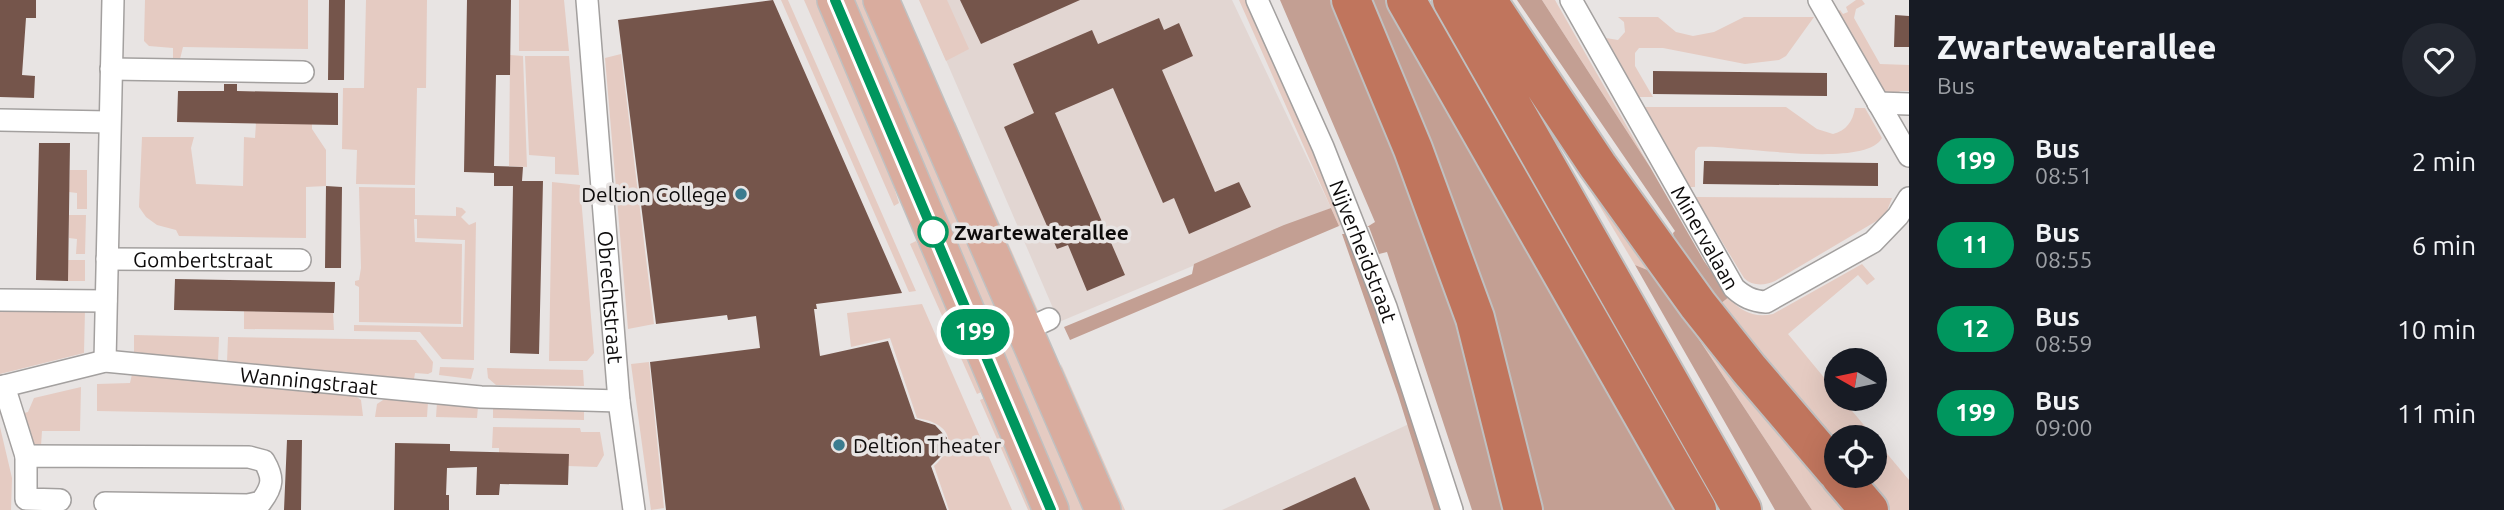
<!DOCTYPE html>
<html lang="en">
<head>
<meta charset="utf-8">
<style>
  :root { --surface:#171b24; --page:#242831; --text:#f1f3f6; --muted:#9ea1a6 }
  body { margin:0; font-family:Ubuntu,sans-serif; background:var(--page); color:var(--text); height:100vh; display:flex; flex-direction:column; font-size:26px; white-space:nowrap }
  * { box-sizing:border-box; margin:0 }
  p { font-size:23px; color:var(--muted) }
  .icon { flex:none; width:38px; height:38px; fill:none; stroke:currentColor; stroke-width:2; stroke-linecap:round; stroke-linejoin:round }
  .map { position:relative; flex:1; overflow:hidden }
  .sheet { display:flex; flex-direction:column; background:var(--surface); width:595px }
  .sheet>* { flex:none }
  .badge { padding:0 14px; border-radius:23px; font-size:24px; line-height:46px }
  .needle { width:46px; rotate:279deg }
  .buttons { position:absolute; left:1824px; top:348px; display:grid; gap:14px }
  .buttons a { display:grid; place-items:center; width:63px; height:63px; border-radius:50%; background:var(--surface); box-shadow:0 7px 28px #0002; font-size:35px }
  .map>.badge { position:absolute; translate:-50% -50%; box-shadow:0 0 0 4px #fff }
  .round { display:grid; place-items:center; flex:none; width:74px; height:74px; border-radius:37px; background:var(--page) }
  .overview { display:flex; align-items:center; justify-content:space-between; height:119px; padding:0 28px }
  h1 { font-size:33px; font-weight:800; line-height:52px }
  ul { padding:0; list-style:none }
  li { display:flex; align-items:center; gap:21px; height:84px; padding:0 28px }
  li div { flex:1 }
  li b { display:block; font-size:26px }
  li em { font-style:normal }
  li .badge { min-width:77px; font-weight:700; text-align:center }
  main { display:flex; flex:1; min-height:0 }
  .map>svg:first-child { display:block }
  .built { fill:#e2d6d2 }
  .green { fill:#e5cbc2 }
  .forest { fill:#c39f93 }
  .building { fill:#75554b }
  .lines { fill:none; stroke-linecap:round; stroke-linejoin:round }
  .street-casing { stroke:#a3a09f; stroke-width:24 }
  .primary-casing { stroke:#c0c0c0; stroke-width:38 }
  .highway-casing { stroke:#c0c0c0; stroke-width:42 }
  .street { stroke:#fff; stroke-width:21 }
  .primary { stroke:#d9ac9e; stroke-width:35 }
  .highway { stroke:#c0755d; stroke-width:38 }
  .line-casing { stroke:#fff; stroke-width:16 }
  .line { stroke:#00965e; stroke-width:10 }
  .poi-dot { fill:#3b7c8f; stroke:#e8e4e3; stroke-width:2.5 }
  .stop-dot { fill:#fff; stroke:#00965e; stroke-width:3.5 }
  .labels { text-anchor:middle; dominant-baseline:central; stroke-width:7; stroke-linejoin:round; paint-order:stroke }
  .poi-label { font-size:21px; fill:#0d0b0b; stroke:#e8e4e3; text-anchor:end }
  .stop-label { font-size:21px; font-weight:bold; fill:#0d0b0b; stroke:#e8e4e3; text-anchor:start }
  .street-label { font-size:21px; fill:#0d0b0b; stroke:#e8e4e3 }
</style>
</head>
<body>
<main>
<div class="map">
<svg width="1909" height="510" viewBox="0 0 1909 510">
  <rect width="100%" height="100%" fill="#e8e4e3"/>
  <path class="built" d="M 920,0 L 1232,0 L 1331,208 L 1059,322 Z
    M 1409,424 L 1436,510 L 1222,510 Z"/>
  <path class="green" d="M 145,0 L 308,0 L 308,49 L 183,47 L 180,59 L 173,61 L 173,48 L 149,46 L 144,41 Z
    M 366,0 L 427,0 L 426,88 L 417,88 L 415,185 L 356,184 L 357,150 L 342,149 L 343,88 L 364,88 Z
    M 519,0 L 564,0 L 569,51 L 519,51 Z
    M 781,0 L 788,0 L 916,291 L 909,292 Z
    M 804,0 L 818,0 L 880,143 L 899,203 L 894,206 Z
    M 839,0 L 868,0 L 1091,510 L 1062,510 Z
    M 919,0 L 947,0 L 969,49 L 946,61 Z
    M 1239,0 L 1251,0 L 1343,223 L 1339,226 Z
    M 1476,0 L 1862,510 L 1812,510 L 1655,273 L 1635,265 Z
    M 1542,0 L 1555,0 L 1650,167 Z
    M 1856,0 L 1862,0 L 1865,4 L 1856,9 L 1854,18 L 1880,64 L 1909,65 L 1909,91 L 1900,91 L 1895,97 L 1884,95 L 1835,13 L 1840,10 L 1843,14 L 1848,12 L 1846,7 Z
    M 1618,17 L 1658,17 L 1676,32 L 1693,36 L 1714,32 L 1744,17 L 1814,17 L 1786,56 L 1779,60 L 1745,64 L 1663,48 L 1639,48 L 1635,53 L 1635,66 L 1653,97 L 1639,97 L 1606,38 L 1618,40 L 1625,32 L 1624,22 Z
    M 621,54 L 654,324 L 628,329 L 605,58 Z
    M 510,55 L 523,56 L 527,167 L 509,166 Z
    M 525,56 L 569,56 L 579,175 L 555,174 L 555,157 L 529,155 Z
    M 1645,107 L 1786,107 L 1817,129 L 1833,134 C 1846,131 1853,121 1855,108 L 1865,108 L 1882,138 C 1865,170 1733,144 1698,147 L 1695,151 L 1695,187 L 1690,187 Z
    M 955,122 L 1039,313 L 1013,286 L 951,124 Z
    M 256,123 L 312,124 L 312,129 L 326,150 L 326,186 L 306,187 L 306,238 L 179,236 L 176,230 L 157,225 L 146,217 L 139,207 L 142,137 L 194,137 L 191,148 L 196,184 L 243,186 L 244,137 L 255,138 Z
    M 70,170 L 87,170 L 87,209 L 77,209 L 77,193 L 69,192 Z
    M 552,182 L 580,185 L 594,353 L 587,361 L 549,361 Z
    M 359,187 L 415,188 L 415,215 L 456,216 L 456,207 L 462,208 L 466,212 L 461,217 L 469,225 L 476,222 L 474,360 L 442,359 L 420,332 L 354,331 L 354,325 L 463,327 L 465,240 L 417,238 L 417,219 L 414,219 L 415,242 L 462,244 L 461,324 L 359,322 L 359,287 L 355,285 L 355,281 L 359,280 L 361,268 Z
    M 1695,197 L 1892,198 L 1885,216 L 1775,281 C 1764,286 1752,286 1744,278 Z
    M 69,215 L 86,215 L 85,254 L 76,254 L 77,239 L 69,238 Z
    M 916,241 L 943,286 L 988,389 L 977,394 L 910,244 Z
    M 68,260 L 85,260 L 85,281 L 68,281 Z
    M 1862,264 L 1875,279 L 1867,285 L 1858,275 L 1788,334 L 1836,392 L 1836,399 L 1842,399 L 1874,437 L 1836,438 L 1836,448 L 1720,304 L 1729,297 C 1740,312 1755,318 1773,314 Z
    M 922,304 L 1012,510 L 949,510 L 934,466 C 959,443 950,423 917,418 L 890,338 L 851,347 L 847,313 Z
    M 0,306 L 85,310 L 84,353 L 0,374 Z
    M 244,311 L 333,313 L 334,330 L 244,329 Z
    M 134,335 L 219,337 L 218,361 L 134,353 Z
    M 228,337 L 416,340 L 433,362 L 432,372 L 428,374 L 415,373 L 414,379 L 227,362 Z
    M 649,362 L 664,508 L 651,510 L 631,364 Z
    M 1061,364 L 1125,510 L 1112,510 L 1067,408 Z
    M 440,367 L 474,368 L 471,379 L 439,375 Z
    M 487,368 L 583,370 L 584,386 L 496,385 L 488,378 Z
    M 132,374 L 354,395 L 361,400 L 363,416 L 97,411 L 97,384 L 130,383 Z
    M 81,387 L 80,431 L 42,431 L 41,446 L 33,444 L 20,414 L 28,412 L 34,398 Z
    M 991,395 L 1040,510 L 1028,510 L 980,400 Z
    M 386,398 L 428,402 L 427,417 L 375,417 L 377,404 Z
    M 437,402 L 478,407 L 477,418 L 436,417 Z
    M 493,408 L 584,409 L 584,420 L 493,418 Z
    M 0,427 L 12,478 L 11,510 L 0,510 Z
    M 493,427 L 580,428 L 581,432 L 600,432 L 604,455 L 597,467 L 568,466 L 568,454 L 499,453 L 499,448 L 492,448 Z
    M 1874,438 L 1909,480 L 1909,510 L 1886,510 L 1858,476 L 1874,476 Z"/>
  <path class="forest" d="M 1280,0 L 1338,0 L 1449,288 L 1511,510 L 1472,510 L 1387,252 L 1379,254 L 1369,227 L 1367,227 L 1375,222 Z
    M 1361,0 L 1387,0 L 1676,510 L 1532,510 Z
    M 1517,0 L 1542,0 L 1650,167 L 1704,261 L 1729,297 L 1720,304 L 1675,242 L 1673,233 L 1675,231 Z
    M 1331,208 L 1339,226 L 1070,340 L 1064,327 L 1192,274 L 1194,264 L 1284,225 Z
    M 1342,234 L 1348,234 L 1375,300 L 1444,510 L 1434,510 L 1398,395 Z
    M 1635,265 L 1655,273 L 1812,510 L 1775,510 Z"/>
  <path class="building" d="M 0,0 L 36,0 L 36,18 L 26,18 L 22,75 L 35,76 L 34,98 L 0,97 Z
    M 329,0 L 345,0 L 344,80 L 328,80 Z
    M 467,0 L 511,0 L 510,75 L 496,75 L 494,166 L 523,167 L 522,181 L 543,181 L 539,354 L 510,353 L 513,186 L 494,186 L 494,173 L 464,172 Z
    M 773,0 L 902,293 L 816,304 L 817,309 L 814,309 L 820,356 L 888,341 L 915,419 L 935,425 L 947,438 L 944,453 L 931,466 L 947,510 L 666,510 L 650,362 L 760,348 L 756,316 L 728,320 L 727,315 L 656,324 L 618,20 Z
    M 960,0 L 1080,0 L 981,44 Z
    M 1895,15 L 1909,16 L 1909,47 L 1894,47 Z
    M 1159,18 L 1164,30 L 1179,23 L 1193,56 L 1162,70 L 1215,192 L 1239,182 L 1251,207 L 1189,234 L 1174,198 L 1163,203 L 1113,88 L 1055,113 L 1125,275 L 1087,291 L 1068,245 L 1057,249 L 1004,127 L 1034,113 L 1013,64 L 1092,30 L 1098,44 Z
    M 1653,71 L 1827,73 L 1827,96 L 1653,94 Z
    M 224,84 L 237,84 L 237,91 L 338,93 L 338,125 L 177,122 L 178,91 L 224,91 Z
    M 39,143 L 70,143 L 68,281 L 36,280 Z
    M 1704,161 L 1878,163 L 1878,186 L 1703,184 Z
    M 326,186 L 342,187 L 341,268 L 325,268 Z
    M 175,279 L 335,282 L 334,313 L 174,310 Z
    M 287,440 L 302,440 L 301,510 L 284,510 Z
    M 395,443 L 450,444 L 450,451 L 569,454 L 568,485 L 500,484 L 499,495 L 476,495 L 477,467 L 447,468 L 446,495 L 449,495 L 449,510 L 394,510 Z
    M 1355,477 L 1370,510 L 1282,510 Z"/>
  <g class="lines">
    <g class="street-casing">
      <g id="street">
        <path id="s1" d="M 587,0 L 619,401 L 634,510"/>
        <path id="s2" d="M 1257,0 L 1323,147 L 1386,307 L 1452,510"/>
        <path id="s3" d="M 1571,0 L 1734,288 C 1744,297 1752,301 1766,302 L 1873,242 L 1898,216 L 1909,198"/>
        <path d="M 1819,0 L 1909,156"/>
        <path d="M 111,69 L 303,72"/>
        <path d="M 1878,103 L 1909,104"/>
        <path d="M 0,120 L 109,122"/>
        <path id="s4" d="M 107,259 L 300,260"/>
        <path d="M 0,300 L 106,301"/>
        <path d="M 1025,330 L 1049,319"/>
        <path d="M 105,361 L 113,0"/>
        <path d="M 4,386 L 26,456"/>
        <path id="s5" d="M 0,387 L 105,361 L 481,397 L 619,401"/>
        <path d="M 60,500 L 26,499 L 26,456 L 249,457 L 264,461 C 274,478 273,486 261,502 L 248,505 L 105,503"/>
      </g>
    </g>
    <g class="primary-casing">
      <path id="primary" d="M 835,0 L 1051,510
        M 881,0 L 1103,510"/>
    </g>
    <g class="highway-casing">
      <path id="highway" d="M 1351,0 L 1413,149 L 1475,318 L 1523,510
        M 1406,0 L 1697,510
        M 1452,0 L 1742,510
        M 1487,0 L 1598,166 L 1698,305 L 1749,369 L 1836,471
        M 1840,476 L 1869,510"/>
    </g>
    <use href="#street" class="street"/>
    <use href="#primary" class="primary"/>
    <use href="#highway" class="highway"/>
  </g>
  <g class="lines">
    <g class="line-casing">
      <path id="line" d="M 835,0 L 1051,510"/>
    </g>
    <use href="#line" class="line"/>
  </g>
  <g class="poi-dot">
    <circle cx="741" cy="194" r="7"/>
    <circle cx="839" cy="445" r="7"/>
  </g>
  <circle class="stop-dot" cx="933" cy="232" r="14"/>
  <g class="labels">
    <g class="poi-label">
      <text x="727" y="194">Deltion College</text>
      <text x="853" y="445" text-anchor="start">Deltion Theater</text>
    </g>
    <g class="stop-label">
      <text x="954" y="232">Zwartewaterallee</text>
    </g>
    <g class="street-label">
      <text stroke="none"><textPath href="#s3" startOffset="273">Minervalaan</textPath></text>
      <text stroke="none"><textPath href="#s2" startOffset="273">Nijverheidstraat</textPath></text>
      <text stroke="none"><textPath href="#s4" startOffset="96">Gombertstraat</textPath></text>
      <text stroke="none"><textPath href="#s1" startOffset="298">Obrechtstraat</textPath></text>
      <text stroke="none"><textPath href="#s5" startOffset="313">Wanningstraat</textPath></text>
    </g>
  </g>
</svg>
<div class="buttons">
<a><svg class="needle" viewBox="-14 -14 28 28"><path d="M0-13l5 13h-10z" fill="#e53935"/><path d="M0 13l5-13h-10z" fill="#9ea1a6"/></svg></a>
<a><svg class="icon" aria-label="locate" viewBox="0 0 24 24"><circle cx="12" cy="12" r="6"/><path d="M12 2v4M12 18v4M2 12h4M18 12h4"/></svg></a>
</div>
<b class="badge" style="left:975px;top:332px;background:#00965e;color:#fff">199</b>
</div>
<section class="sheet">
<div class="overview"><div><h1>Zwartewaterallee</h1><p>Bus</p></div><a class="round"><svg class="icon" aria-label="heart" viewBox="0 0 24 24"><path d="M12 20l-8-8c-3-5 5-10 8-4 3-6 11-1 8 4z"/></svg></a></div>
<ul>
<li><span class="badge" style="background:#00965e;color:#fff">199</span><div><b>Bus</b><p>08:51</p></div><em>2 min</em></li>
<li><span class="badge" style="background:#00965e;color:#fff">11</span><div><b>Bus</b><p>08:55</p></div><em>6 min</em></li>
<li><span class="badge" style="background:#00965e;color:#fff">12</span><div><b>Bus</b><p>08:59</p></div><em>10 min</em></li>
<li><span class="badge" style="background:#00965e;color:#fff">199</span><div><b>Bus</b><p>09:00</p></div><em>11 min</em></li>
</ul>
</section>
</main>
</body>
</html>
